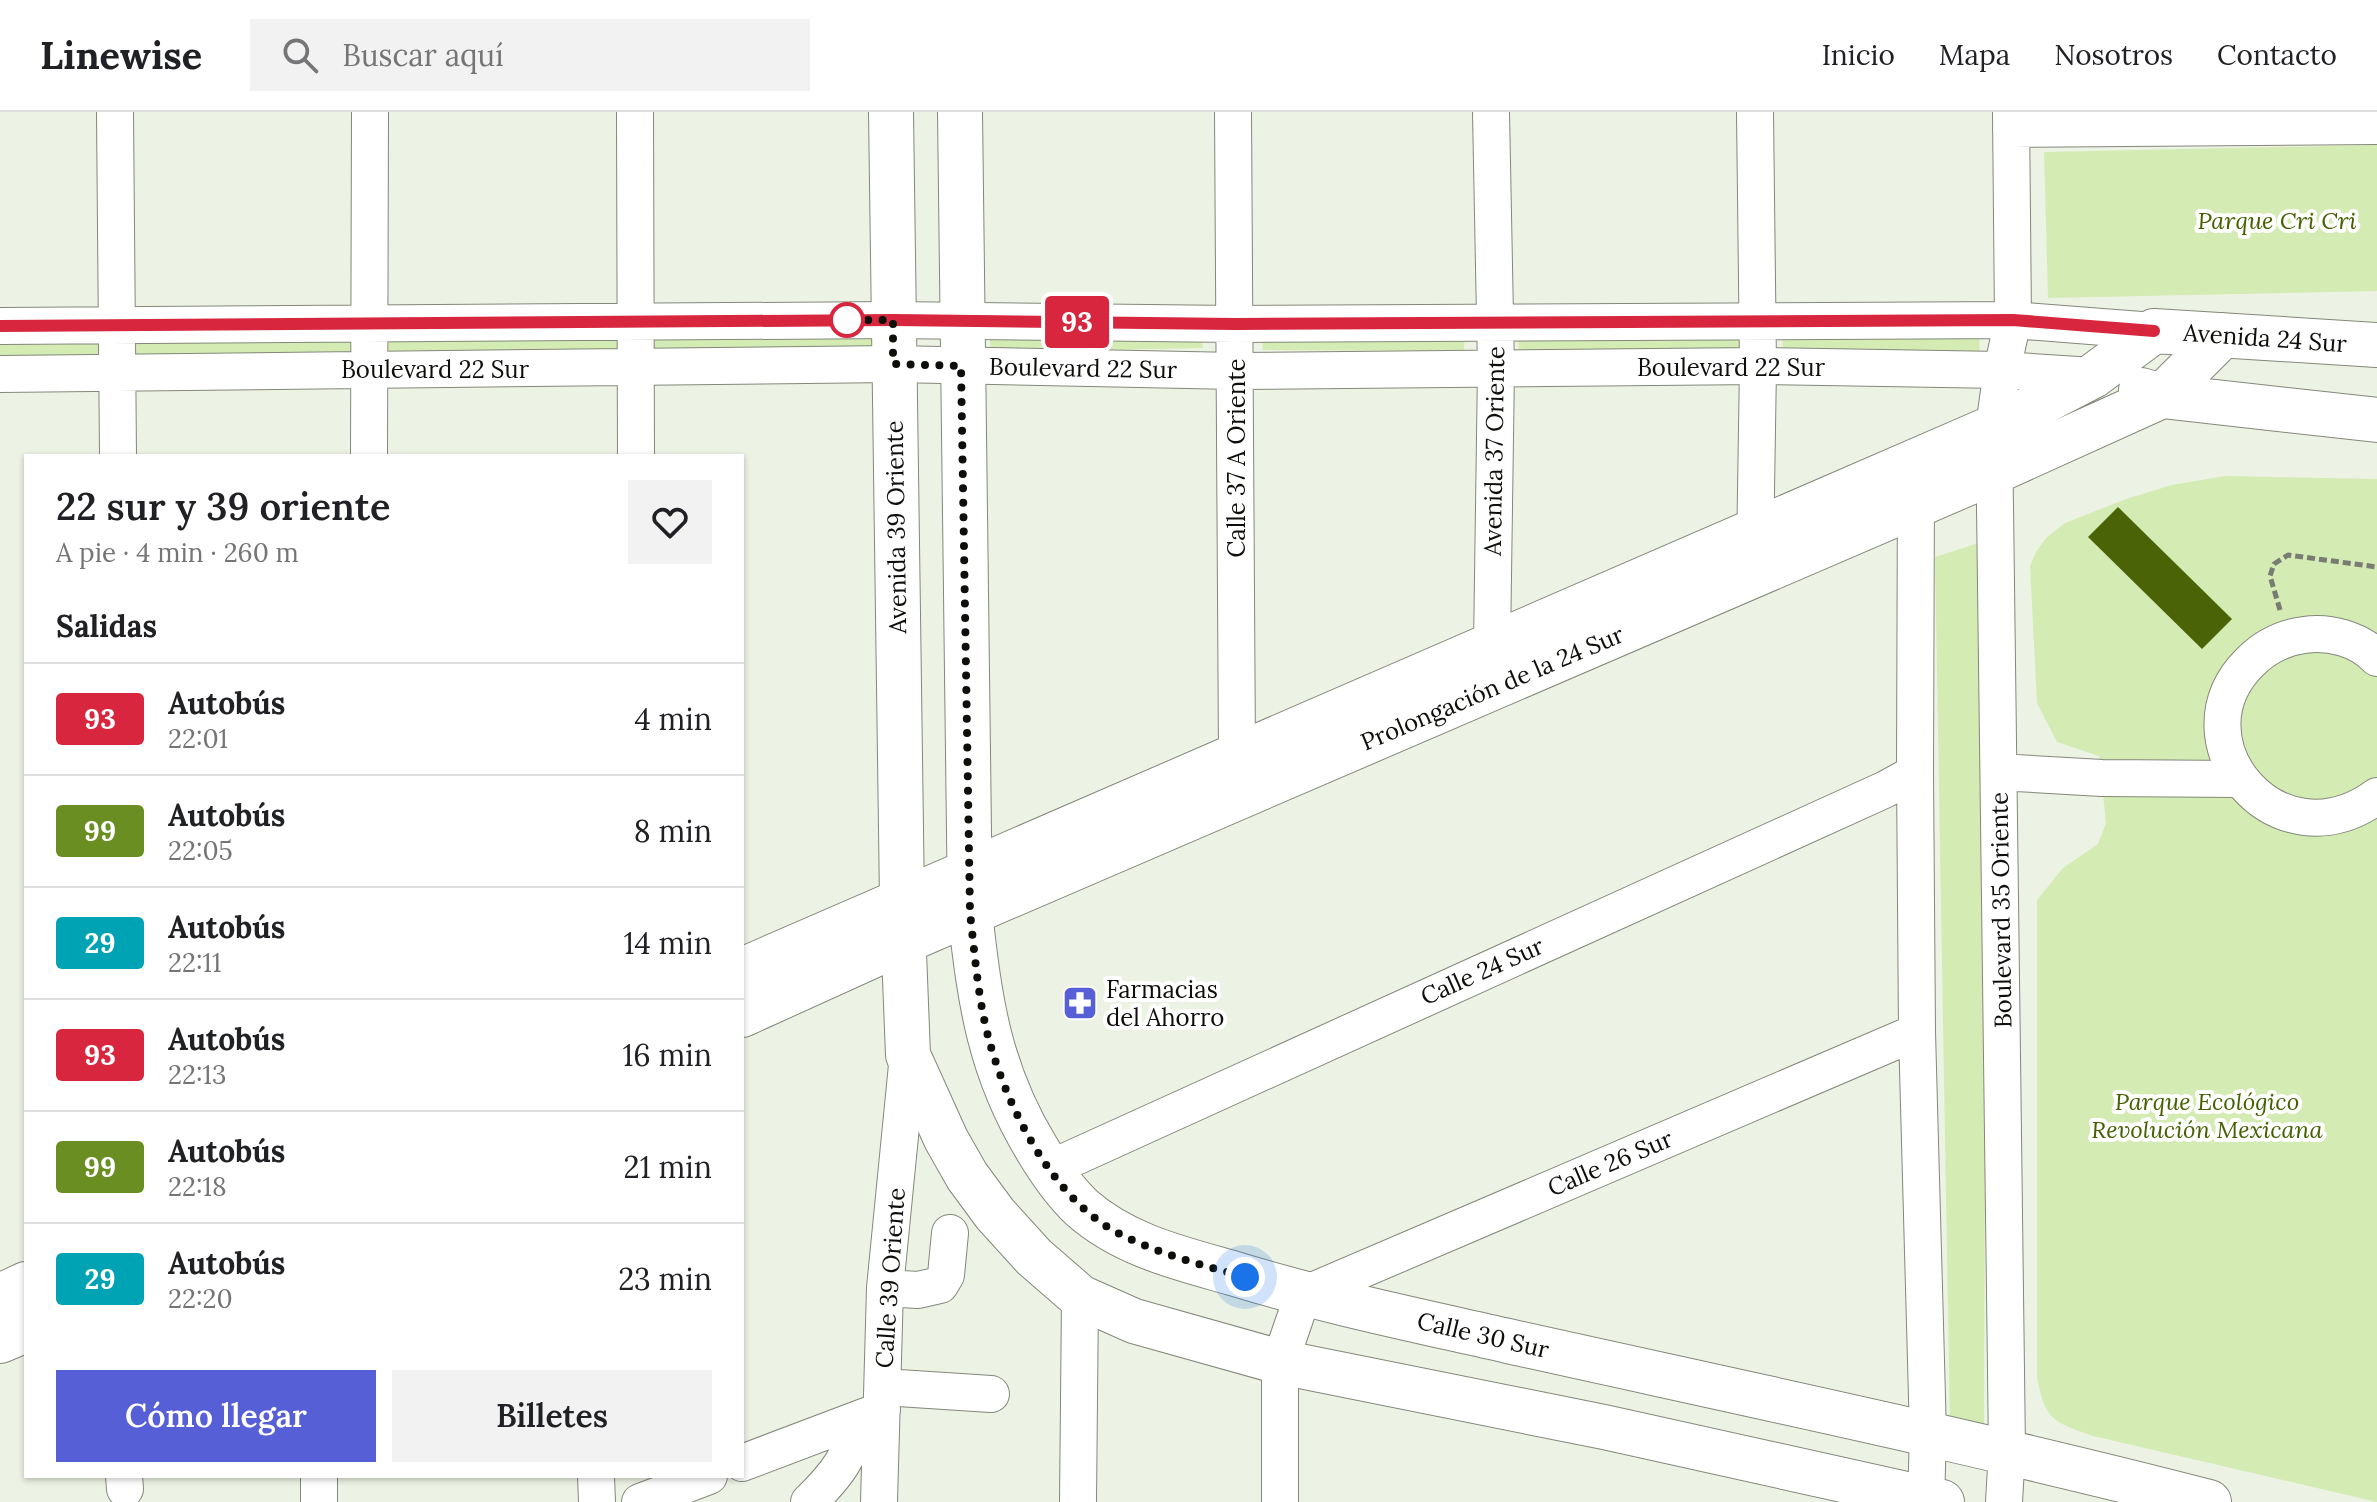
<!DOCTYPE html>
<html lang="es">
<head>
<meta charset="utf-8">
<style>
  :root { --surface:#fff; --page:#f2f2f2; --text:#202124; --muted:#757577; --line:#e0e0e0; --accent:#565fd6 }
  body { margin:0; font-family:Lora,serif; background:var(--page); color:var(--text); height:100vh; display:flex; flex-direction:column; font-size:30px; white-space:nowrap }
  * { box-sizing:border-box; margin:0 }
  p { font-size:26px; color:var(--muted) }
  .icon { flex:none; width:44px; height:44px; fill:none; stroke:currentColor; stroke-width:2; stroke-linecap:round; stroke-linejoin:round }
  .map { position:relative; flex:1; overflow:hidden }
  .sheet { position:absolute; left:24px; top:342px; width:720px; height:1024px; display:flex; flex-direction:column; background:var(--surface); border-radius:0px; box-shadow:0 2px 6px #0004 }
  .sheet>* { flex:none }
  .badge { padding:0 16px; border-radius:6px; font-size:28px; line-height:52px }
  .you { position:absolute; width:40px; height:40px; margin:-20px; border:6px solid #fff; border-radius:50%; background:#1a73e8; box-shadow:0 0 0 12px #1a73e833 }
  .map>.badge { position:absolute; translate:-50% -50%; box-shadow:0 0 0 4px #fff }
  h2 { padding:0 32px; font-size:30px; line-height:72px }
  .round { display:grid; place-items:center; flex:none; width:84px; height:84px; border-radius:0px; background:var(--page) }
  .overview { display:flex; align-items:center; justify-content:space-between; height:136px; padding:0 32px }
  h1 { font-size:38px; font-weight:600; line-height:60px }
  .action { display:flex; gap:16px; margin-top:auto; padding:16px 32px }
  .action a { flex:1; height:92px; border-radius:0px; background:var(--accent); color:#fff; font-size:32px; font-weight:600; line-height:92px; text-align:center }
  .action a+a { background:var(--page); color:var(--text) }
  ul { padding:0; list-style:none }
  li { display:flex; align-items:center; gap:24px; height:112px; padding:0 32px; border-top:2px solid var(--line) }
  li div { flex:1 }
  li b { display:block; font-size:30px }
  li em { font-style:normal }
  li .badge { min-width:88px; font-weight:700; text-align:center }
  header { display:flex; align-items:center; gap:48px; box-sizing:border-box; height:112px; padding:0 40px; background:var(--surface); border-bottom:2px solid var(--line) }
  header strong { font-size:38px }
  nav { display:flex; gap:44px; margin-inline-start:auto; font-size:28px }
  .search { width:560px; height:72px; background:var(--page); display:flex; align-items:center; gap:20px; box-sizing:border-box; padding:0 28px; border-radius:0px; color:var(--muted); font-size:30px }
  .map>svg:first-child { display:block }
  .green { fill:#d5ebb4 }
  .building { fill:#4a6307 }
  .lines { fill:none; stroke-linecap:round; stroke-linejoin:round }
  .minor-casing { stroke:#83887a; stroke-width:38 }
  .major-casing { stroke:#83887a; stroke-width:46 }
  .path { stroke:#787c72; stroke-width:5; stroke-dasharray:8 4; stroke-linecap:butt }
  .minor { stroke:#fff; stroke-width:36 }
  .major { stroke:#fff; stroke-width:44 }
  .line-casing { stroke:#fff; stroke-width:18 }
  .line { stroke:#d7263d; stroke-width:12 }
  .walk { stroke:#0d0f0a; stroke-width:8; stroke-dasharray:0 14.4 }
  .stop-dot { fill:#fff; stroke:#d7263d; stroke-width:4 }
  .labels { text-anchor:middle; dominant-baseline:central; stroke-width:8; stroke-linejoin:round; paint-order:stroke }
  .park-label { font-size:24px; font-style:italic; fill:#466000; stroke:#fff }
  .street-label { font-size:24px; fill:#0d0f0a; stroke:#fff }
  .poi-label { font-size:24px; fill:#0d0f0a; stroke:#fff; text-anchor:start }
</style>
</head>
<body>
<header>
<strong>Linewise</strong>
<div class="search"><svg class="icon" aria-label="search" viewBox="0 0 24 24"><circle cx="10" cy="10" r="6"/><path d="M15 15l6 6"/></svg>Buscar aquí</div>
<nav><a>Inicio</a><a>Mapa</a><a>Nosotros</a><a>Contacto</a></nav>
</header>
<div class="map">
<svg width="2377" height="1390" viewBox="0 0 2377 1390">
  <rect width="100%" height="100%" fill="#edf3e4"/>
  <path class="green" d="M 2377,33 L 2377,179 L 2048,186 L 2044,40 Z
    M 1979,214 L 1980,247 L 1783,249 L 1782,215 Z
    M 989,218 L 1200,220 L 1203,236 L 991,240 Z
    M 1261,218 L 1465,218 L 1464,239 L 1263,238 Z
    M 1741,218 L 1742,251 L 1518,252 L 1519,219 Z
    M 875,222 L 878,239 L 0,250 L 0,228 Z
    M 2225,364 L 2377,367 L 2377,1390 L 2093,1324 C 2053,1310 2045,1308 2037,1265 L 2037,788 L 2063,756 L 2098,732 L 2106,711 L 2099,644 L 2057,630 L 2037,591 L 2030,454 L 2036,440 L 2046,426 L 2065,411 L 2126,387 L 2172,373 Z
    M 1985,429 L 1987,556 L 1984,1317 L 1950,1318 L 1935,445 Z"/>
  <path class="building" d="M 2118,395 L 2232,507 L 2202,537 L 2088,425 Z"/>
  <g class="lines">
    <g class="minor-casing">
      <path id="minor" d="M 115,0 L 118,344
        M 635,0 L 636,344
        M 1233,0 L 1237,643
        M 1491,0 L 1496,256 L 1492,534
        M 2011,17 L 2377,14
        M 0,214 L 893,208 L 1235,212 L 2013,208 L 2154,219
        M 0,262 L 893,252 L 1236,259 L 1758,254 L 2002,258 L 2093,264
        M 369,344 L 370,0
        M 1916,368 L 1915,661 L 1917,920 L 1928,1322 L 1926,1390
        M 1755,442 L 1758,254 L 1755,0
        M 2377,546 C 2359,527 2329,519 2304,523 C 2282,526 2265,535 2250,550 C 2171,628 2277,757 2377,684
        M 1999,660 L 2102,666 L 2240,667
        M 1049,1057 L 1886,677 L 1915,661
        M 885,1176 L 918,1178 L 940,1173 L 946,1163 L 950,1121
        M 883,1275 L 991,1282
        M 742,1351 L 882,1298
        M 124,1364 L 125,1377
        M 319,1364 L 319,1390
        M 596,1364 L 597,1390
        M 640,1390 L 709,1364
        M 809,1390 C 839,1361 849,1345 862,1306
        M 879,1390 L 885,1176 L 908,943
        M 1078,1390 L 1080,1185
        M 1280,1390 L 1280,1250 L 1303,1183 L 1917,920
        M 2004,1390 L 2007,1338 L 1994,315 L 2002,258 L 2013,208 L 2011,0"/>
    </g>
    <g class="major-casing">
      <path id="major" d="M 891,0 L 902,789 L 908,943 L 946,1027 L 967,1064 L 995,1102 L 1034,1145 L 1080,1185 L 1134,1209 L 1280,1250 L 1604,1315 L 1942,1390
        M 960,0 L 970,801 C 980,890 989,958 1037,1037 C 1049,1057 1064,1079 1082,1096 C 1124,1133 1179,1146 1232,1161 C 1323,1189 1416,1208 1508,1229 C 1742,1281 1977,1330 2209,1390
        M 2141,278 L 2162,284 L 2377,308
        M 742,858 L 1994,315 L 2093,264 L 2154,219 L 2377,233
        M 742,903 L 905,829 L 1994,360 L 2162,284 L 2223,223
        M 0,1184 L 26,1172
        M 0,1229 L 26,1218"/>
    </g>
    <path class="path" d="M 2280,498 L 2270,464 L 2274,452 L 2288,443 L 2377,455"/>
    <use href="#minor" class="minor"/>
    <use href="#major" class="major"/>
  </g>
  <g class="lines">
    <g class="line-casing">
      <path id="line" d="M 0,214 L 893,208 L 1235,212 L 2013,208 L 2154,219"/>
    </g>
    <use href="#line" class="line"/>
    <path class="walk" d="M 847,208 L 836,208 L 893,208 L 893,252 L 961,254 L 970,801 C 975,844 978,887 989,928 C 1008,997 1053,1087 1118,1121 C 1158,1142 1202,1153 1245,1165"/>
  </g>
  <defs>
    <g id="pharmacy-square" transform="scale(1.8)"><rect x="-9" y="-9" width="18" height="18" rx="4" fill="#565fd6" stroke="#fff"/><path d="M-2-6h4v4h4v4h-4v4h-4v-4h-4v-4h4Z" fill="#fff"/></g>
  </defs>
  <g fill-rule="evenodd">
    <use href="#pharmacy-square" x="1080" y="891"/>
  </g>
  <circle class="stop-dot" cx="847" cy="208" r="16"/>
  <g class="labels">
    <g class="park-label">
      <text x="2277" y="108">Parque Cri Cri</text>
      <text x="2207" y="989">Parque Ecológico<tspan x="2207" dy="28">Revolución Mexicana</tspan></text>
    </g>
    <g class="street-label">
      <text transform="translate(2265 226) rotate(4)">Avenida 24 Sur</text>
      <text x="1731" y="255">Boulevard 22 Sur</text>
      <text transform="translate(1083 256) rotate(1)">Boulevard 22 Sur</text>
      <text x="435" y="257">Boulevard 22 Sur</text>
      <text transform="translate(1494 339) rotate(-89)">Avenida 37 Oriente</text>
      <text transform="translate(1236 346) rotate(-90)">Calle 37 A Oriente</text>
      <text transform="translate(896 415) rotate(-91)">Avenida 39 Oriente</text>
      <text transform="translate(1492 576) rotate(-23)">Prolongación de la 24 Sur</text>
      <text transform="translate(2001 798) rotate(-91)">Boulevard 35 Oriente</text>
      <text transform="translate(1482 859) rotate(-24)">Calle 24 Sur</text>
      <text transform="translate(1610 1051) rotate(-23)">Calle 26 Sur</text>
      <text transform="translate(890 1166) rotate(-86)">Calle 39 Oriente</text>
      <text transform="translate(1483 1223) rotate(13)">Calle 30 Sur</text>
    </g>
    <g class="poi-label">
      <text x="1106" y="877">Farmacias<tspan x="1106" dy="28">del Ahorro</tspan></text>
    </g>
  </g>
</svg>
<div class="you" style="left:1245px;top:1165px"></div>
<b class="badge" style="left:1077px;top:210px;background:#d7263d;color:#fff">93</b>
<section class="sheet">
<div class="overview"><div><h1>22 sur y 39 oriente</h1><p>A pie · 4 min · 260 m</p></div><a class="round"><svg class="icon" aria-label="heart" viewBox="0 0 24 24"><path d="M12 20l-8-8c-3-5 5-10 8-4 3-6 11-1 8 4z"/></svg></a></div>
<h2>Salidas</h2>
<ul>
<li><span class="badge" style="background:#d7263d;color:#fff">93</span><div><b>Autobús</b><p>22:01</p></div><em>4 min</em></li>
<li><span class="badge" style="background:#6b8e23;color:#fff">99</span><div><b>Autobús</b><p>22:05</p></div><em>8 min</em></li>
<li><span class="badge" style="background:#00a3b4;color:#fff">29</span><div><b>Autobús</b><p>22:11</p></div><em>14 min</em></li>
<li><span class="badge" style="background:#d7263d;color:#fff">93</span><div><b>Autobús</b><p>22:13</p></div><em>16 min</em></li>
<li><span class="badge" style="background:#6b8e23;color:#fff">99</span><div><b>Autobús</b><p>22:18</p></div><em>21 min</em></li>
<li><span class="badge" style="background:#00a3b4;color:#fff">29</span><div><b>Autobús</b><p>22:20</p></div><em>23 min</em></li>
</ul>
<div class="action"><a>Cómo llegar</a><a>Billetes</a></div>
</section>
</div>
</body>
</html>
